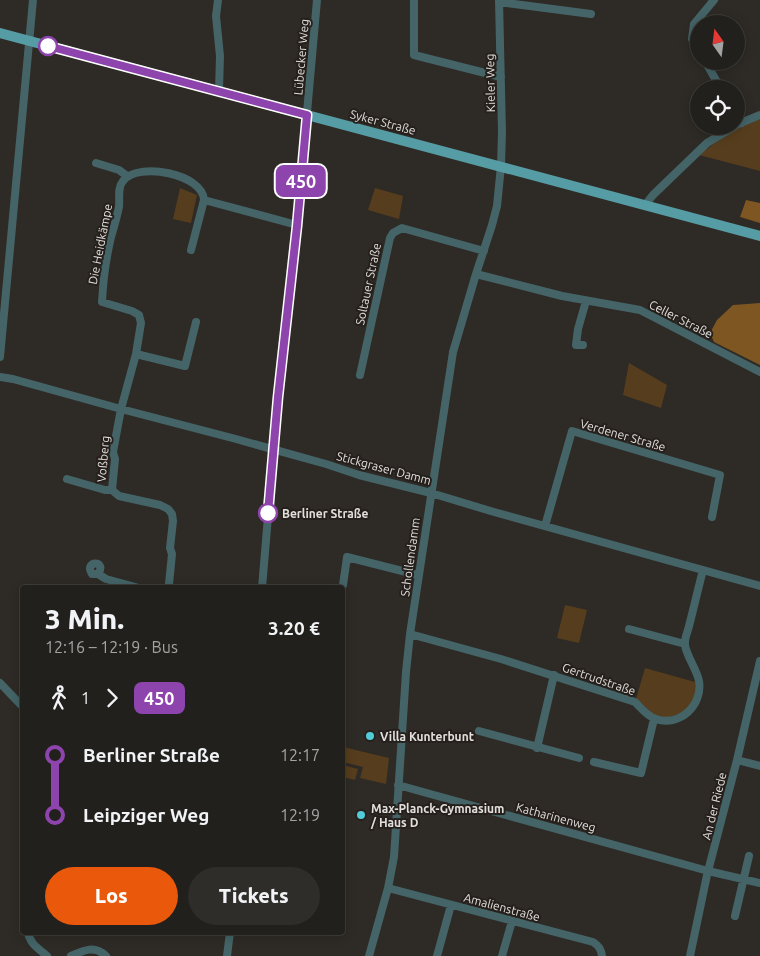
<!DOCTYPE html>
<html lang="de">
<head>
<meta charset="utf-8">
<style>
  :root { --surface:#22201c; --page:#2e2d29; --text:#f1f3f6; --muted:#a2a3a3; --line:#3f3e3b; --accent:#ea580c }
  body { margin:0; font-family:Ubuntu,sans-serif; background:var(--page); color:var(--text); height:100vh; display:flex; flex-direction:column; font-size:19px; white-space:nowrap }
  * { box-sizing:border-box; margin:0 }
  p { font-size:16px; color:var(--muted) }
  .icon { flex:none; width:28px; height:28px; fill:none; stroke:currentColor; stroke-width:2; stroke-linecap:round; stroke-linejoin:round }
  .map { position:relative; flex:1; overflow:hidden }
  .sheet { position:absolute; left:20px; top:585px; width:325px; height:350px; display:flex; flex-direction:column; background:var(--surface); border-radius:5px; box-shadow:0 2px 12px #0003,0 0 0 1px var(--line) }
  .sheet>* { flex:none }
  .badge { padding:0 10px; border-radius:8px; font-size:18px; line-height:32px }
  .needle { width:32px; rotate:346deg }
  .controls { position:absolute; left:690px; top:15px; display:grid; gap:10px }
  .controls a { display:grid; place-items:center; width:55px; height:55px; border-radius:50%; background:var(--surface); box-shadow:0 2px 12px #0003,0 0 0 1px var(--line); font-size:25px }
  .map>.badge { position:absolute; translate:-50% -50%; box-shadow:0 0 0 2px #fff }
  .legs { display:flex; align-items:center; gap:8px; height:55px; padding:0 25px; font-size:16px }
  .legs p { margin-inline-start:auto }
  .overview { display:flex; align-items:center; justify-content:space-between; height:85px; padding:0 25px }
  h1 { font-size:28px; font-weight:800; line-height:38px }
  .action { display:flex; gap:10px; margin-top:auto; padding:10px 25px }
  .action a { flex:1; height:58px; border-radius:30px; background:var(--accent); color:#fff; font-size:20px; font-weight:800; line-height:58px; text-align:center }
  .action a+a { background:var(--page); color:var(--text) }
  ul { padding:0 25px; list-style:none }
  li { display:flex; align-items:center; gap:18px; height:60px; font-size:19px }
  li i { display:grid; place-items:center; width:8px; height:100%; margin:0 6px; background:currentColor }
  li i::after { content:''; width:12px; height:12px; margin:-6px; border:4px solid; border-radius:50%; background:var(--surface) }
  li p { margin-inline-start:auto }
  li:first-child i { background:linear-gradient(#0000 50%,currentColor 0) }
  li:last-child i { background:linear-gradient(currentColor 50%,#0000 0) }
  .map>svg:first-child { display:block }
  .green { fill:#563d1d }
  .forest { fill:#7d5622 }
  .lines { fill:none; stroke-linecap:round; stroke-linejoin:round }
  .minor { stroke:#446468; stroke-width:8 }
  .major { stroke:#569ca4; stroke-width:10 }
  .line-1-casing { stroke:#fff; stroke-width:11 }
  .line-1 { stroke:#8e44ad; stroke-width:8 }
  .stop-1-dot { fill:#fff; stroke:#8e44ad; stroke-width:2.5 }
  .poi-dot { fill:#52cbd8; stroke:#25201c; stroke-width:2 }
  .labels { text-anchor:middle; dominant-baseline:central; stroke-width:4; stroke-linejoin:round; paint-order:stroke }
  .street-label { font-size:12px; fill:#e2dfdc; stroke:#25201c }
  .stop-label { font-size:12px; font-weight:bold; fill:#e2dfdc; stroke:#25201c; text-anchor:start }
  .poi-label { font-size:12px; font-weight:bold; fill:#e2dfdc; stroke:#25201c; text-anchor:start }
</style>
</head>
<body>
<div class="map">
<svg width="760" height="956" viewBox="0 0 760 956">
  <rect width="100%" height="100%" fill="#2e2a25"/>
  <path class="green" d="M 760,119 L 760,171 L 699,155 C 718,140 737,127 760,119 Z
    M 180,188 L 197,195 L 191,223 L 173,219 Z
    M 375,188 L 403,196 L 399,219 L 368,210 Z
    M 629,363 L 667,385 L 661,408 L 623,395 Z
    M 565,605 L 587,610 L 579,643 L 557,638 Z
    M 645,668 L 695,682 C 700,702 678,723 658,716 C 648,713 645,704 636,699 Z
    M 343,747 L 389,758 L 386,784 L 360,778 L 363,767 L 343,762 Z
    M 343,765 L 358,769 L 355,780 L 343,777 Z"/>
  <path class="forest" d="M 746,200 L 760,203 L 760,223 L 740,217 Z
    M 760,303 L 760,365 L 714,342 L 710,333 L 717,320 L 733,305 Z"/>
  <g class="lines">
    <path class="minor" d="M 218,0 L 216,16 L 220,56 L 219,91
      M 414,0 L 414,55 L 501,77
      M 499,2 L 591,14
      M 699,51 L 692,39 L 694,24 L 714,0
      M 705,61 L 721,89
      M 736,114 L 742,123
      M 736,125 L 760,115
      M 96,163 L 119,170 L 127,176
      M 645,205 L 653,195 L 707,143 L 735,126
      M 191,250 L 204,200
      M 476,274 L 562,296 L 640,310 L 760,372
      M 583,345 L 576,345 L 578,329 L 586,301
      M 136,354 L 185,366 L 196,322
      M 0,357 L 33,0
      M 360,375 L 390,238 L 393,233 L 402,228 L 484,251
      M 0,377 L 13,379 L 121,409 L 236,439 L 326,464 L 359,475 L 431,493 L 494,512 L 760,586
      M 67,479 L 105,490 L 112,490
      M 545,526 L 572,431 L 720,475 L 712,517
      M 98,574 C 108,560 83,560 92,574 L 98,574 L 106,579 L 139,588
      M 343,585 L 347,557 L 418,575
      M 167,588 L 169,584 L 172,554 L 170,548 L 173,521 L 172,514 L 168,509 L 160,505 L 119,496 L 112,490 L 115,459 L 113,452 L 121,409 L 136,354 L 141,323 L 139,315 L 132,311 L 102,302 C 103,280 106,258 111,237 C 114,227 117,217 119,207 C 120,198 117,188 123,181 C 138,161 203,174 204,200 L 297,225
      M 262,588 L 278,397 L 297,225 L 317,0
      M 629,629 L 685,644
      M 410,634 L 501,659 L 635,702 C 641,708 648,717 656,719 C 680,727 703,705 699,681 C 697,670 686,655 685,645 C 684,639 688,631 689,626 C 694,607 698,589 703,570
      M 0,683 L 22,706
      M 479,731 L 579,758
      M 537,748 L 554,675
      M 737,760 L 760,766
      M 594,762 L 641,773 L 654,719
      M 398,785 L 708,871 L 760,883
      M 388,888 L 593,942 C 599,946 601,949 602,956
      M 735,916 L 749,856
      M 28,932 C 29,943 39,949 47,956
      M 71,956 C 84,950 95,945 106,956
      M 227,956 L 230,932
      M 369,956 L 388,888 L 394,857 L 406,672 L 410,634 L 453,352 L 476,274 L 492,225 L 497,206 L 501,166 L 502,132 L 499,0
      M 437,956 L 451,905
      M 502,956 L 512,921
      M 690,956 L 707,875 L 737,760 L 760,661"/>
    <path class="major" d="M 0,33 L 760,236"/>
  </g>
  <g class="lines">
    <g class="line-1-casing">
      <path id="line-1" d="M 48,46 L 307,115 L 297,226 L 278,397 L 268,513"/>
    </g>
    <use href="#line-1" class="line-1"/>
  </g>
  <g class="stop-1-dot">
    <circle cx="48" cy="46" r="9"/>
    <circle cx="268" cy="513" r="9"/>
  </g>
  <g class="poi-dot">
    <circle cx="370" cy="736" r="5"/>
    <circle cx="361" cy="815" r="5"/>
  </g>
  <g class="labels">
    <g class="street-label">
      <text transform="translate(301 57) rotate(-85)">Lübecker Weg</text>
      <text transform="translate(490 83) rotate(-91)">Kieler Weg</text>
      <text transform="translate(383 122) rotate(15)">Syker Straße</text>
      <text transform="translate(100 244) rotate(-79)">Die Heidkämpe</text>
      <text transform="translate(368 284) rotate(-78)">Soltauer Straße</text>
      <text transform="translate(681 319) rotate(27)">Celler Straße</text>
      <text transform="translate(623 435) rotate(16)">Verdener Straße</text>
      <text transform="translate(103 459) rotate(-85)">Voßberg</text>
      <text transform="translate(384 468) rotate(15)">Stickgraser Damm</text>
      <text transform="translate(410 557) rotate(-82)">Schollendamm</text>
      <text transform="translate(599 679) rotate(19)">Gertrudstraße</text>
      <text transform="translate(714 806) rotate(-76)">An der Riede</text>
      <text transform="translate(556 817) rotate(15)">Katharinenweg</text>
      <text transform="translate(502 907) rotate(15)">Amalienstraße</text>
    </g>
    <g class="stop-label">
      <text x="282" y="513">Berliner Straße</text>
    </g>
    <g class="poi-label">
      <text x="380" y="736">Villa Kunterbunt</text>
      <text x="371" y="808">Max-Planck-Gymnasium<tspan x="371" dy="14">/ Haus D</tspan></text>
    </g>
  </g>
</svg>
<div class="controls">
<a><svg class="needle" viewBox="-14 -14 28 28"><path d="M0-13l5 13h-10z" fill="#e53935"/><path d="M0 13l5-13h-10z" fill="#a2a3a3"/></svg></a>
<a><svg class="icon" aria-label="locate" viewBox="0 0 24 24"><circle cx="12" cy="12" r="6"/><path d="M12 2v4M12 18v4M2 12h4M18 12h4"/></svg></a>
</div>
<b class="badge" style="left:301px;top:181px;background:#8e44ad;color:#fff">450</b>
<section class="sheet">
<div class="overview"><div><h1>3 Min.</h1><p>12:16 – 12:19 · Bus</p></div><b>3.20 €</b></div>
<div class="legs"><svg class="icon" aria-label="walk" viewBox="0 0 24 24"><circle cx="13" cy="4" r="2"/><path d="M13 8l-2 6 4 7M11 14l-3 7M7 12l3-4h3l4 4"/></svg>1<svg class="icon" aria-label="forward" viewBox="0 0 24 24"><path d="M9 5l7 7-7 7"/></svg><b class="badge" style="background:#8e44ad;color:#fff">450</b></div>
<ul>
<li><i style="color:#8e44ad"></i><b>Berliner Straße</b><p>12:17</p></li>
<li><i style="color:#8e44ad"></i><b>Leipziger Weg</b><p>12:19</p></li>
</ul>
<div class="action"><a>Los</a><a>Tickets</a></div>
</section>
</div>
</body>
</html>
